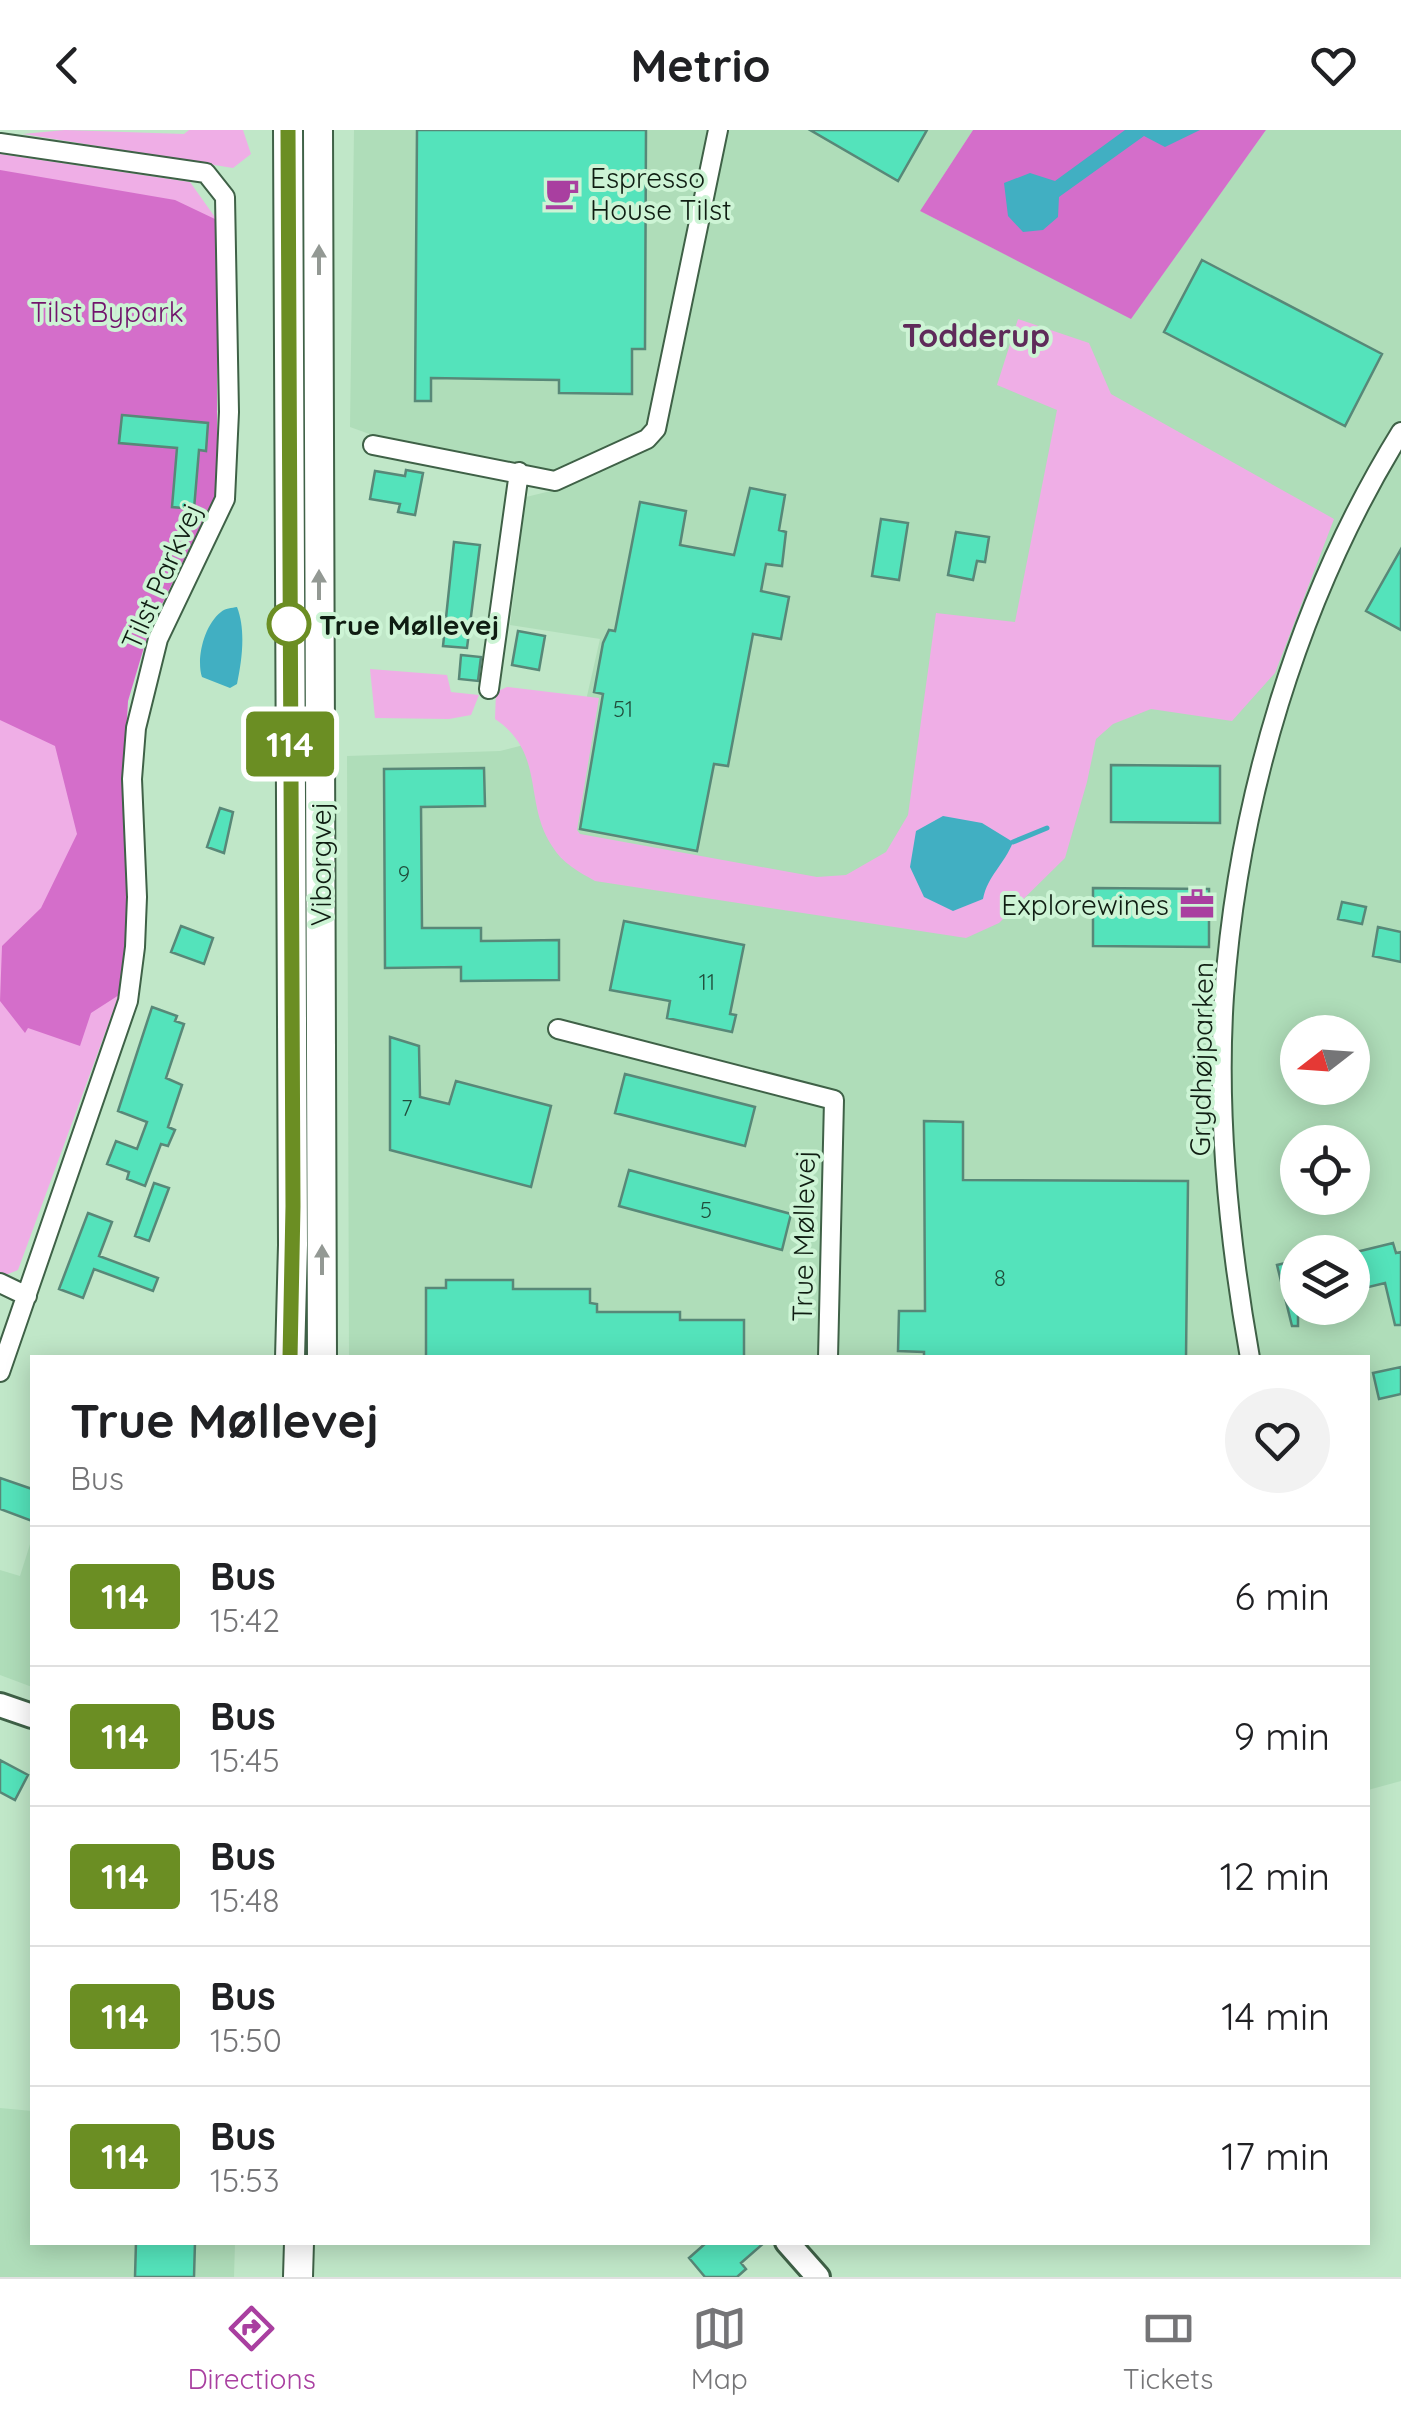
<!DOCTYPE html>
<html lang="en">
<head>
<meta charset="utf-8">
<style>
  :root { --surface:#fff; --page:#f2f2f2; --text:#202124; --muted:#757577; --line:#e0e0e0; --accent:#a93fa0 }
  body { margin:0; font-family:Quicksand,sans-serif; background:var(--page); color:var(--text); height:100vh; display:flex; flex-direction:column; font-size:38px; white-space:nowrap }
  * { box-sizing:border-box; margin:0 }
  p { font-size:32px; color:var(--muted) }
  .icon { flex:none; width:55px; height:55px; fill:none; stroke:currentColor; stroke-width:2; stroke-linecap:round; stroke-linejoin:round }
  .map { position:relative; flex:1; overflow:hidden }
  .details { position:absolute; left:30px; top:1225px; width:1340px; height:890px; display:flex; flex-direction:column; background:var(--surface); border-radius:0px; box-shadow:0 5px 25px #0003 }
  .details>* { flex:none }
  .badge { padding:0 20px; border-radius:8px; font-size:35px; line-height:65px }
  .needle { width:65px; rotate:253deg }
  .tools { position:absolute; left:1280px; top:885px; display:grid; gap:20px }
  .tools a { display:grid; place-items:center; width:90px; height:90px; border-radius:50%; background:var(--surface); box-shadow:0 5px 25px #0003; font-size:50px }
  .map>.badge { position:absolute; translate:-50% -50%; box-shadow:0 0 0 5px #fff }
  .round { display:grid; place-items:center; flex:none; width:105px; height:105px; border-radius:52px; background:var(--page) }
  .overview { display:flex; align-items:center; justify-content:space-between; height:170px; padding:0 40px }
  h1 { font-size:48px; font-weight:700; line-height:75px }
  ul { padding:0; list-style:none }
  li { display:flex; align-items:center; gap:30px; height:140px; padding:0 40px; border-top:2px solid var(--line) }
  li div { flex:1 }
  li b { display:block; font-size:38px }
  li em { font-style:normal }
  li .badge { min-width:110px; font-weight:700; text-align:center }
  header { display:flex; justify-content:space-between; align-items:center; height:130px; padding:0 40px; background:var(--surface); font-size:45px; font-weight:700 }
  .tabs { display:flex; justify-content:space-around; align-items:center; height:140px; border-top:2px solid var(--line); background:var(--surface); font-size:28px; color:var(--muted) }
  .tabs a { display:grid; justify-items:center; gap:5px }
  .tabs .on { color:var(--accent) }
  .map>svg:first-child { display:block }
  .built { fill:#afddb9; fill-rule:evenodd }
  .green { fill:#efaee6 }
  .forest { fill:#d46eca }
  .water { fill:#41afc2 }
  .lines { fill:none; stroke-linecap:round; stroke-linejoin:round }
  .stream { stroke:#41afc2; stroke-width:5 }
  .building { fill:#54e3bb; stroke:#588878; stroke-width:2.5 }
  .minor-casing { stroke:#3f6147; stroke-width:22 }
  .tertiary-casing { stroke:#3f6147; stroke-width:28 }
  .primary-casing { stroke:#3f6147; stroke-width:32 }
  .trunk-casing { stroke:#3f6147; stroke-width:32 }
  .minor { stroke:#fff; stroke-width:18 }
  .tertiary { stroke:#fff; stroke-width:22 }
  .primary { stroke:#fff; stroke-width:28 }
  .trunk { stroke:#fff; stroke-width:28 }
  .oneway { fill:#939994 }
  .line-casing { stroke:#fff; stroke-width:22 }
  .line { stroke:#6b8e23; stroke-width:15 }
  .stop-dot { fill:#fff; stroke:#6b8e23; stroke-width:5 }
  .labels { text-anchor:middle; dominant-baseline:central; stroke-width:8; stroke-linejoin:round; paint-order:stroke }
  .number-label { font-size:22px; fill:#204e3c }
  .poi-label { font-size:28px; fill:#0f1d12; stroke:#cdf4d5; text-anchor:start }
  .park-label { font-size:28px; fill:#72146c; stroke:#cdf4d5 }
  .street-label { font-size:28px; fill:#0f1d12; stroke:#cdf4d5 }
  .stop-label { font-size:28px; font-weight:bold; fill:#0f1d12; stroke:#cdf4d5; text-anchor:start }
  .quarter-label { font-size:32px; font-weight:bold; fill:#5f2b5a; stroke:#cdf4d5 }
</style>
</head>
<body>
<header><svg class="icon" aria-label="back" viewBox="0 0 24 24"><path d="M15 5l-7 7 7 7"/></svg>Metrio<svg class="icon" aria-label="heart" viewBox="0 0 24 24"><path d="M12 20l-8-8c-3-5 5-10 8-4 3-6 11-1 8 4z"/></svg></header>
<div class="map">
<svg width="1401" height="2147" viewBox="0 0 1401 2147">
  <rect width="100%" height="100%" fill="#c0e7c8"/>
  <path class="built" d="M 354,0 L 708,0 L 648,294 L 640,302 L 559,342 L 375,306 L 350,297 Z
    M 726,0 L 973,0 L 920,81 L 1131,188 L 1266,0 L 1401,0 L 1401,1651 L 1368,1660 L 1368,1228 L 349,1227 L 347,626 L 500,621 L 579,601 L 600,509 L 510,495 L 526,367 L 563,358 L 650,316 L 663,301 ZM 1298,902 L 1352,902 L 1352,958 L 1298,958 ZM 1298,1012 L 1352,1012 L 1352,1068 L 1298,1068 ZM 1298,1122 L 1352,1122 L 1352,1178 L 1298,1178 Z
    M 32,1408 L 32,1557 L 0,1545 L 0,1440 L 20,1446 Z
    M 0,1978 L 32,1981 L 32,2112 L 235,2113 L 234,2147 L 0,2147 Z"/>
  <path class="green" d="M 65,0 L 184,4 L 189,0 L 243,0 L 251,24 L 233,38 L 23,4 Z
    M 0,24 L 190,52 L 217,90 L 217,363 L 149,500 L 128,571 L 124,635 L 127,807 L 119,865 L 18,1140 L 3,1146 L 0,1145 Z
    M 1018,189 L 1089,213 L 1111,264 L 1334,389 L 1275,543 L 1232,591 L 1151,579 L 1113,594 L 1096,609 L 1087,652 L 1065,728 L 999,793 L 966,808 L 595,751 C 579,742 562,733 552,716 C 523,672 546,623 495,589 L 496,562 L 507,557 L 599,568 L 577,700 L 580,704 L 817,747 L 846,745 L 886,722 L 908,685 L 936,483 L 1015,492 L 1057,280 L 997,255 Z
    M 370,539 L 447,545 L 451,562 L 479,565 L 471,585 L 449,589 L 375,588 Z"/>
  <path class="forest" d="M 973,0 L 1266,0 L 1131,189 L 920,81 Z
    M 0,40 L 175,70 L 217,90 L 217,363 L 149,500 L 128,571 L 124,635 L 127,807 L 119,865 L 91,883 L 80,916 L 28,898 L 25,903 L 0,871 L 2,816 L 41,778 L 77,704 L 55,616 L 0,590 Z"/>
  <path class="water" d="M 1125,0 L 1200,0 L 1165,17 L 1144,6 L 1059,67 L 1058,87 L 1043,100 L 1023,102 L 1008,86 L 1004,53 L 1030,43 L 1055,51 Z
    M 237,477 C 246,500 242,530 237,554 L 230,558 L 202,547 C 196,529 204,495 221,482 C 225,478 232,478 237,477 Z
    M 943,686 L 982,693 L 1013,712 C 1004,735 988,745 983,769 L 953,781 L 924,767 L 910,737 L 916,701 Z"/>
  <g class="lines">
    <path class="stream" d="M 1013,712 L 1047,698"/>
  </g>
  <path class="building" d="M 417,0 L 646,0 L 645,219 L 632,219 L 632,264 L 559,263 L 559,250 L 431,248 L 431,271 L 415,271 Z
    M 810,0 L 927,0 L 898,51 Z
    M 1202,130 L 1382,224 L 1345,296 L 1164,202 Z
    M 122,285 L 208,293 L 206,321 L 199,320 L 194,379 L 172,377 L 177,318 L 119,313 Z
    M 406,340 L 423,343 L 415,385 L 398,382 L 400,374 L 370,369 L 375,341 L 405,346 Z
    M 750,358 L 785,365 L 779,400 L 786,402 L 782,436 L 766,434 L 761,461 L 789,467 L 781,509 L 753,504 L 728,636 L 714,634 L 697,721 L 580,699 L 603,564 L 594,562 L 603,513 L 609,500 L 615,501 L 640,372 L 686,381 L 680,415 L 734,425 Z
    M 881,389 L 908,393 L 899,450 L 872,446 Z
    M 956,402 L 989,407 L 985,432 L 977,431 L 973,450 L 948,445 Z
    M 454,412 L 480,415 L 467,518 L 443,516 Z
    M 1401,419 L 1401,500 L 1366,481 Z
    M 518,501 L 545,506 L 539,540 L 512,535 Z
    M 461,525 L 481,527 L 478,551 L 459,549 Z
    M 1111,635 L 1220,636 L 1220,693 L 1111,692 Z
    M 484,638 L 485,676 L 421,677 L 422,798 L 481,798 L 481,811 L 559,810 L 559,850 L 461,851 L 461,837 L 385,838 L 384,639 Z
    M 220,678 L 233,682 L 224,723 L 207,717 Z
    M 1093,758 L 1209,759 L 1209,817 L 1093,816 Z
    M 1342,772 L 1366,777 L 1362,794 L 1338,789 Z
    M 624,791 L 744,815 L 730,884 L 736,885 L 732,902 L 667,888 L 670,871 L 610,860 Z
    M 181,796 L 213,808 L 204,834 L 171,822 Z
    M 1378,797 L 1401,802 L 1401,832 L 1373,826 Z
    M 152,877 L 177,886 L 175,891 L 184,894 L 166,948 L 182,955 L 168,997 L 175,1000 L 168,1016 L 161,1014 L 145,1056 L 127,1049 L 129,1042 L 107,1034 L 116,1011 L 137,1019 L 147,992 L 118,981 Z
    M 390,907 L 419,916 L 420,967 L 449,974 L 456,951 L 551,976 L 531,1057 L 390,1020 Z
    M 625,944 L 755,977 L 745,1016 L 615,983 Z
    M 924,991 L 963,992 L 963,1050 L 1188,1051 L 1186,1228 L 924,1228 L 924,1222 L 898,1221 L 899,1181 L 925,1181 Z
    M 629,1040 L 791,1084 L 782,1120 L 619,1076 Z
    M 154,1053 L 169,1058 L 149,1111 L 135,1106 Z
    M 88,1083 L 112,1092 L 99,1126 L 158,1148 L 153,1161 L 94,1139 L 83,1168 L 59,1159 Z
    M 1393,1113 L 1396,1123 L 1401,1122 L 1401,1195 L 1395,1195 L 1385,1153 L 1352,1161 L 1352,1123 Z
    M 1298,1130 L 1298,1196 L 1292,1196 L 1277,1135 Z
    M 446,1150 L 513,1150 L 513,1159 L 590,1159 L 590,1173 L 597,1174 L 597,1182 L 680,1182 L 680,1190 L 744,1190 L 744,1228 L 426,1228 L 426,1158 L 446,1158 Z
    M 1401,1237 L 1401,1264 L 1379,1269 L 1373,1243 Z
    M 0,1348 L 32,1359 L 32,1391 L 0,1379 Z
    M 0,1630 L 28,1645 L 15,1670 L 0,1662 Z
    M 136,2112 L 195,2112 L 194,2147 L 135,2147 Z
    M 707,2112 L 765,2112 L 741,2133 L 746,2139 L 737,2147 L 705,2147 L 689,2128 Z"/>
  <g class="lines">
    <g class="minor-casing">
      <path id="minor" d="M 0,13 L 206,43 L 225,67 L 229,282 L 225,369 L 158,509 L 136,598 L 132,649 L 137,767 L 135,817 L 128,871 L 0,1242
        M 373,315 L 555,351 L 647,309 L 656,299 L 718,0
        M 489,559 L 519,342
        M 558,899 L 834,970 L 828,1228
        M 0,1153 L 27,1166
        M 1250,1228 C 1229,1110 1216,987 1224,866 C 1238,671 1298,468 1401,302"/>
    </g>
    <g class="tertiary-casing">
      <path id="tertiary" d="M 0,1575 L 32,1586
        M 787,2112 L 818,2147"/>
    </g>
    <g class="primary-casing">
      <path id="primary" d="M 288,0 L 293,1115 L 290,1228
        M 318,0 L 322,1228"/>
    </g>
    <g class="trunk-casing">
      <path id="trunk" d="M 298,2147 L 299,2112"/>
    </g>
    <use href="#minor" class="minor"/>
    <use href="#tertiary" class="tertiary"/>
    <use href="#primary" class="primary"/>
    <use href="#trunk" class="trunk"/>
  </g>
  <defs><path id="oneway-solid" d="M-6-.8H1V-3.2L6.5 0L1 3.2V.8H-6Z" transform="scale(2.5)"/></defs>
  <g class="oneway">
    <use href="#oneway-solid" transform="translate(319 130) rotate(-90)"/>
    <use href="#oneway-solid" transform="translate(319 455) rotate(-90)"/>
    <use href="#oneway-solid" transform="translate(322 1130) rotate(-90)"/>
  </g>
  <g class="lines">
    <g class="line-casing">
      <path id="line" d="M 288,0 L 293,1076 L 290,1228"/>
    </g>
    <use href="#line" class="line"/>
  </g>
  <defs>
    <g id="cafe-bare" transform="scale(2.7)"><path d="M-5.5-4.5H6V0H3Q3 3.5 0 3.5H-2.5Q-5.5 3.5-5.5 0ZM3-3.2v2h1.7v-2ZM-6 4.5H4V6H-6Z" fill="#a93fa0" stroke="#cdf4d5" stroke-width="2.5" paint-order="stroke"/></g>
    <g id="office-bare" transform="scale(2.7)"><path d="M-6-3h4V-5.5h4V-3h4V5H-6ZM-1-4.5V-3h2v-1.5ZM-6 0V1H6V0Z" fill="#a93fa0" stroke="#cdf4d5" stroke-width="2.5" paint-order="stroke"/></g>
  </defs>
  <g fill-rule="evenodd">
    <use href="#cafe-bare" x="562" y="63"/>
    <use href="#office-bare" x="1197" y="774"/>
  </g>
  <circle class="stop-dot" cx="289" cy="494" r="20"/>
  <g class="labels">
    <g class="number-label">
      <text x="623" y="579">51</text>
      <text x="404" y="744">9</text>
      <text x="707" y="852">11</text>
      <text x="407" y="978">7</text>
      <text x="706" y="1080">5</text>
      <text x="1000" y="1148">8</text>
    </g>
    <g class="poi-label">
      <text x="590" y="47">Espresso<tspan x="590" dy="32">House Tilst</tspan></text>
      <text x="1169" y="774" text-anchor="end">Explorewines</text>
    </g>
    <g class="park-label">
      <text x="107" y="181">Tilst Bypark</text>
    </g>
    <g class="street-label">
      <text transform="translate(161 446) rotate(-66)">Tilst Parkvej</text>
      <text transform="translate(320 734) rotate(-90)">Viborgvej</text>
      <text transform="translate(1201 929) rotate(-89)">Grydhøjparken</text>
      <text transform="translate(803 1106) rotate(-89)">True Møllevej</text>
    </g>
    <g class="stop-label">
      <text x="319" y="494">True Møllevej</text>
    </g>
    <g class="quarter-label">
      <text x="976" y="205">Todderup</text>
    </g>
  </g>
</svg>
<div class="tools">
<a><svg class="needle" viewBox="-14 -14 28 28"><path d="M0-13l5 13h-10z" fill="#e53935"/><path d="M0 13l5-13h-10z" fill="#757577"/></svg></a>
<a><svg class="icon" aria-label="locate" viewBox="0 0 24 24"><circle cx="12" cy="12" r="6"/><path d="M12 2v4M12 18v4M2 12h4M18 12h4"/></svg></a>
<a><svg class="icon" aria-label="layers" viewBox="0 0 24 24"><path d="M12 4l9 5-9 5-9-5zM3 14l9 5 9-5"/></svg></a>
</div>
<b class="badge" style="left:290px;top:614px;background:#6b8e23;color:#fff">114</b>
<section class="details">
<div class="overview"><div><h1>True Møllevej</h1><p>Bus</p></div><a class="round"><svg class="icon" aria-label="heart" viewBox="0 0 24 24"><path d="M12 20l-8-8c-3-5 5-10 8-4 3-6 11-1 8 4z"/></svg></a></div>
<ul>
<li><span class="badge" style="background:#6b8e23;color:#fff">114</span><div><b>Bus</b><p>15:42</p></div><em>6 min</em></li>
<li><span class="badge" style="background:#6b8e23;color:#fff">114</span><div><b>Bus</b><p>15:45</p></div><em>9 min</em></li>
<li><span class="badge" style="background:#6b8e23;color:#fff">114</span><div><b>Bus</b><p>15:48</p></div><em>12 min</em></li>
<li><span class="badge" style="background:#6b8e23;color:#fff">114</span><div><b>Bus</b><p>15:50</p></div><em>14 min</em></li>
<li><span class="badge" style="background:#6b8e23;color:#fff">114</span><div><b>Bus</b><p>15:53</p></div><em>17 min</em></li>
</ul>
</section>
</div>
<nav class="tabs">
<a class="on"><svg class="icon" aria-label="directions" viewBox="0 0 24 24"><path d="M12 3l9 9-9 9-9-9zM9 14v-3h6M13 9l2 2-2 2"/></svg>Directions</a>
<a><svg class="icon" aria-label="map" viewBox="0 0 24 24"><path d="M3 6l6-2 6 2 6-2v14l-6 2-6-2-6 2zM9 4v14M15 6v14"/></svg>Map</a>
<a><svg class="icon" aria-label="tickets" viewBox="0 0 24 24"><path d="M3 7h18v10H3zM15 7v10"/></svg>Tickets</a>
</nav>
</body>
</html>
